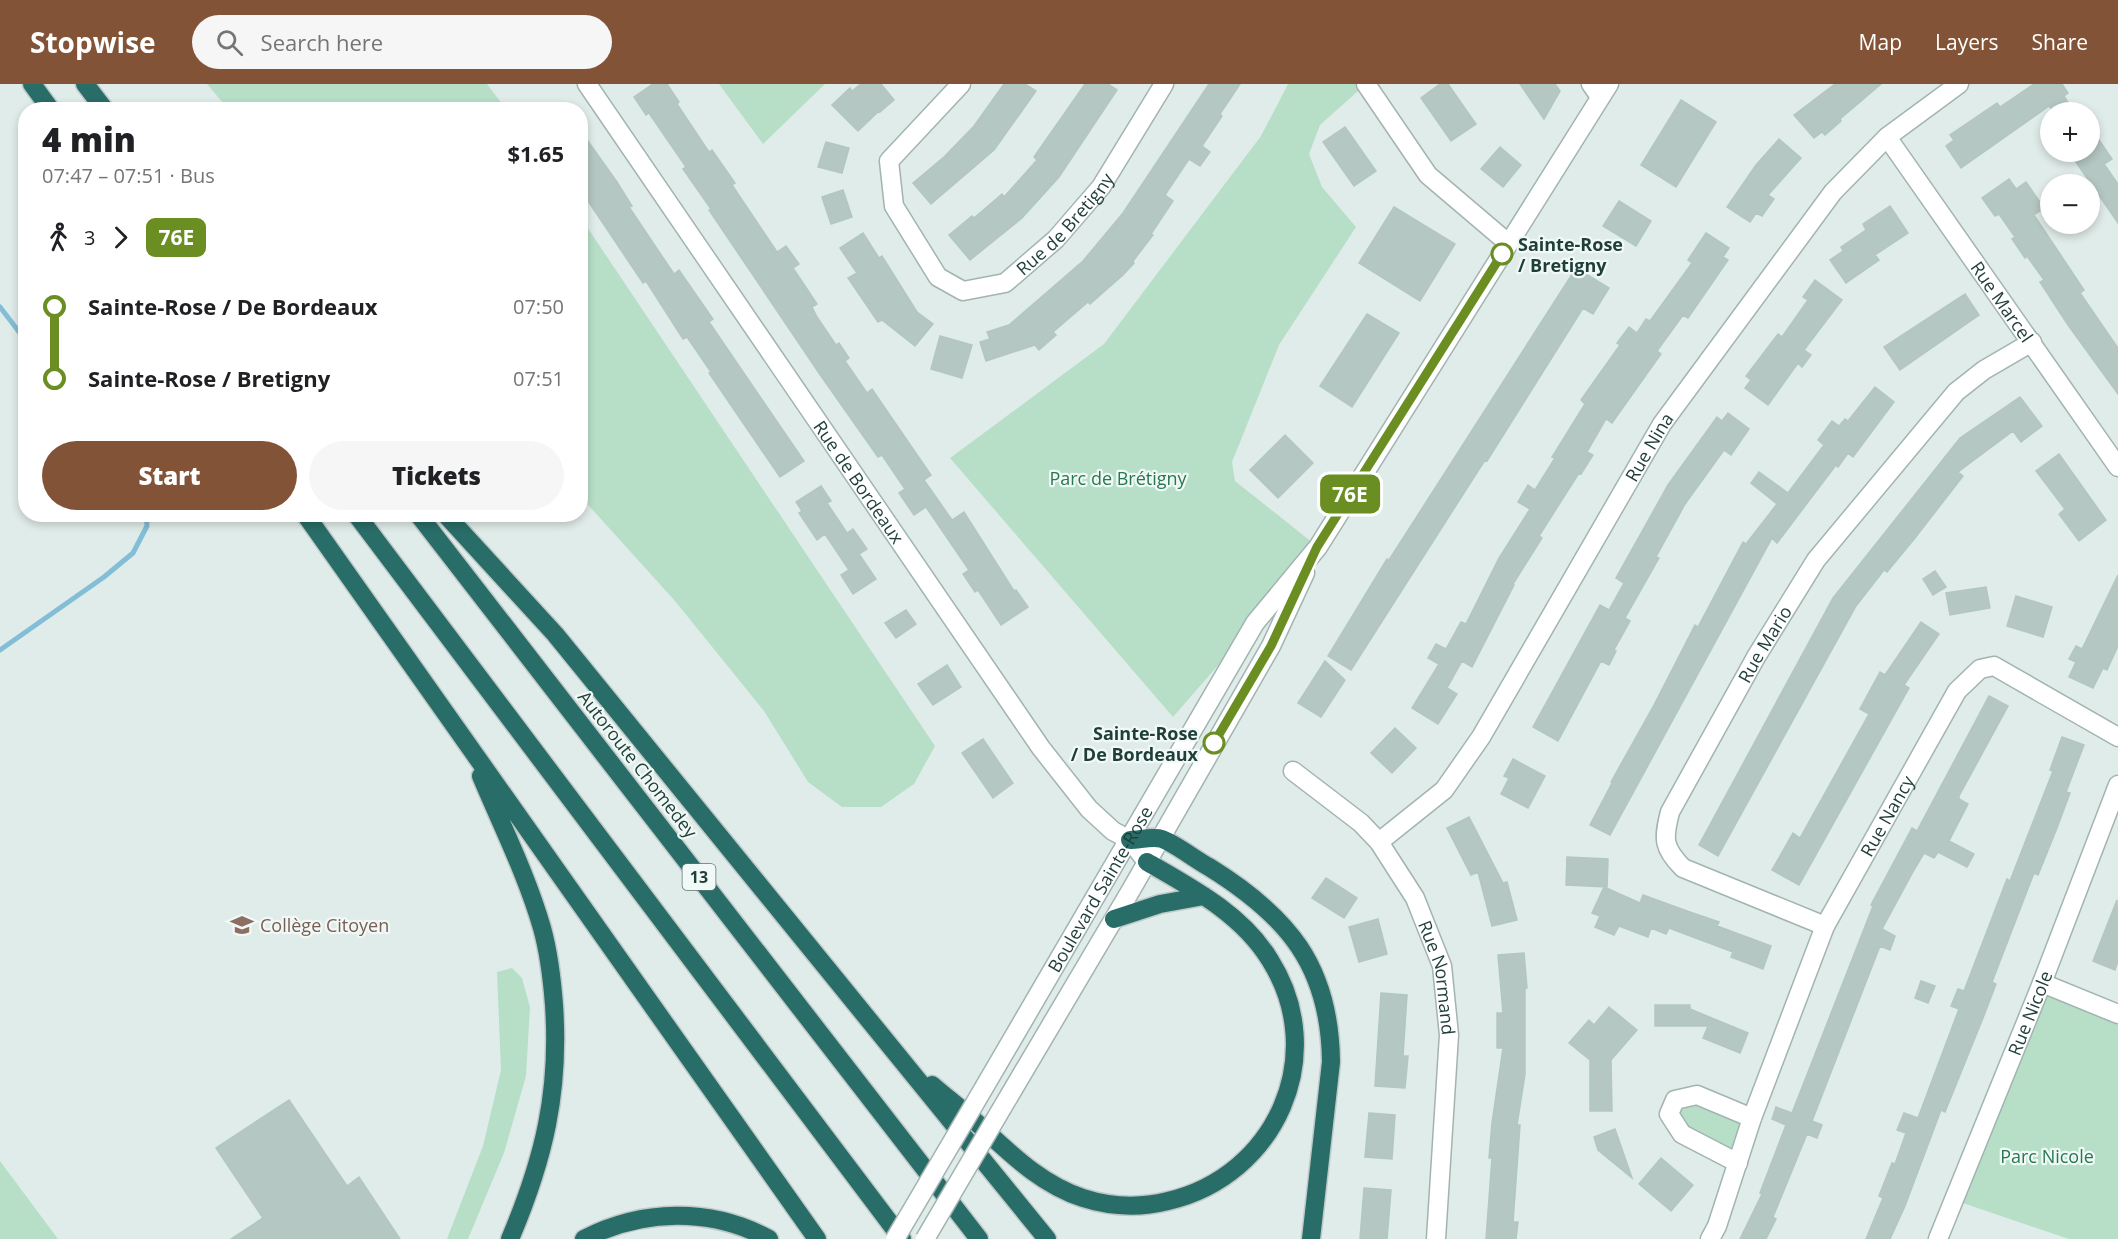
<!DOCTYPE html>
<html lang="en">
<head>
<meta charset="utf-8">
<style>
  :root { --surface:#fff; --page:#f6f6f6; --text:#202124; --muted:#757577; --accent:#835337 }
  body { margin:0; font-family:"Open Sans",sans-serif; background:var(--page); color:var(--text); height:100vh; display:flex; flex-direction:column; font-size:22px; white-space:nowrap }
  * { box-sizing:border-box; margin:0 }
  p { font-size:20px; color:var(--muted) }
  .icon { flex:none; width:33px; height:33px; fill:none; stroke:currentColor; stroke-width:2; stroke-linecap:round; stroke-linejoin:round }
  .map { position:relative; flex:1; overflow:hidden }
  .panel { position:absolute; left:18px; top:18px; width:570px; height:420px; display:flex; flex-direction:column; background:var(--surface); border-radius:24px; box-shadow:0 3px 9px #0003 }
  .panel>* { flex:none }
  .badge { padding:0 12px; border-radius:9px; font-size:21px; line-height:39px }
  .tools { position:absolute; left:2040px; top:18px; display:grid; gap:12px }
  .tools a { display:grid; place-items:center; width:60px; height:60px; border-radius:50%; background:var(--surface); box-shadow:0 3px 9px #0003; font-size:30px }
  .map>.badge { position:absolute; translate:-50% -50%; box-shadow:0 0 0 3px #fff }
  .legs { display:flex; align-items:center; gap:9px; height:66px; padding:0 24px; font-size:20px }
  .legs p { margin-inline-start:auto }
  .head { display:flex; align-items:center; justify-content:space-between; height:102px; padding:0 24px }
  h1 { font-size:33px; font-weight:800; line-height:45px }
  .action { display:flex; gap:12px; margin-top:auto; padding:12px 24px }
  .action a { flex:1; height:69px; border-radius:36px; background:var(--accent); color:#fff; font-size:24px; font-weight:800; line-height:69px; text-align:center }
  .action a+a { background:var(--page); color:var(--text) }
  ul { padding:0 24px; list-style:none }
  li { display:flex; align-items:center; gap:21px; height:72px; font-size:22px }
  li i { display:grid; place-items:center; width:9px; height:100%; margin:0 8px; background:currentColor }
  li i::after { content:''; width:15px; height:15px; margin:-8px; border:4px solid; border-radius:50%; background:var(--surface) }
  li p { margin-inline-start:auto }
  li:first-child i { background:linear-gradient(#0000 50%,currentColor 0) }
  li:last-child i { background:linear-gradient(currentColor 50%,#0000 0) }
  header { display:flex; align-items:center; gap:36px; box-sizing:border-box; height:84px; padding:0 30px; background:var(--accent); color:#fff }
  header strong { font-size:28px }
  nav { display:flex; gap:33px; margin-inline-start:auto; font-size:21px }
  .search { width:420px; height:54px; background:var(--page); display:flex; align-items:center; gap:15px; box-sizing:border-box; padding:0 21px; border-radius:33px; color:var(--muted); font-size:22px }
  .map>svg:first-child { display:block }
  .green { fill:#b7dfc8 }
  .lines { fill:none; stroke-linecap:round; stroke-linejoin:round }
  .stream { stroke:#84bed6; stroke-width:5 }
  .building { fill:#b5c7c2; stroke:#b2c7c1; stroke-width:1.5 }
  .minor-casing { stroke:#a2b4b1; stroke-width:21 }
  .tertiary-casing { stroke:#a2b4b1; stroke-width:21 }
  .motorway-casing { stroke:#c0c9c8; stroke-width:21 }
  .minor { stroke:#fff; stroke-width:18 }
  .tertiary { stroke:#fff; stroke-width:18 }
  .motorway { stroke:#296d68; stroke-width:18 }
  .tertiary-bridge-casing { stroke:#a2b4b1; stroke-width:21; stroke-linecap:butt }
  .tertiary-bridge { stroke:#fff; stroke-width:18 }
  .line-1-casing { stroke:#fff; stroke-width:14 }
  .line-1 { stroke:#6b8e23; stroke-width:9 }
  .stop-1-dot { fill:#fff; stroke:#6b8e23; stroke-width:3 }
  .labels { text-anchor:middle; dominant-baseline:central; stroke-width:4.5; stroke-linejoin:round; paint-order:stroke }
  .shield { fill:#f1f9f6; stroke:#5e7672; stroke-width:1.5 }
  .shield-label { font-size:16px; font-weight:bold; fill:#1f3e3a }
  .street-label { font-size:18px; fill:#1f3e3a; stroke:#f1f9f6 }
  .stop-label { font-size:18px; font-weight:bold; fill:#1f3e3a; stroke:#f1f9f6; text-anchor:start }
  .park-label { font-size:18px; fill:#267851; stroke:#f1f9f6 }
  .education-label { font-size:18px; fill:#785e54; stroke:#f1f9f6; text-anchor:start }
</style>
</head>
<body>
<header>
<strong>Stopwise</strong>
<div class="search"><svg class="icon" aria-label="search" viewBox="0 0 24 24"><circle cx="10" cy="10" r="6"/><path d="M15 15l6 6"/></svg>Search here</div>
<nav><a>Map</a><a>Layers</a><a>Share</a></nav>
</header>
<div class="map">
<svg width="2118" height="1155" viewBox="0 0 2118 1155">
  <rect width="100%" height="100%" fill="#e0ece9"/>
  <path class="green" d="M 207,0 L 487,0 L 506,25 L 228,25 Z
    M 719,0 L 825,0 L 763,60 Z
    M 1288,0 L 1366,0 L 1320,41 L 1309,70 L 1322,103 L 1356,143 L 1279,261 L 1232,378 L 1235,397 L 1318,463 L 1255,539 L 1173,633 L 950,374 L 1104,260 L 1261,52 Z
    M 581,134 L 935,662 L 914,700 L 881,723 L 842,723 L 808,698 L 764,627 L 675,517 L 581,413 Z
    M 512,884 L 522,894 L 530,923 L 526,992 L 504,1069 L 468,1155 L 447,1155 L 483,1062 L 501,986 L 497,888 Z
    M 2042,899 L 2118,930 L 2118,1155 L 2069,1155 L 1954,1116 Z
    M 1697,1011 L 1752,1034 L 1738,1079 L 1682,1050 L 1675,1016 Z
    M 0,1077 L 58,1155 L 0,1155 Z"/>
  <g class="lines">
    <path class="stream" d="M 0,223 L 26,257
      M 0,566 L 104,493 L 133,469 L 147,442 L 146,430"/>
  </g>
  <path class="building" d="M 653,0 L 667,0 L 679,18 L 677,20 L 709,68 L 712,66 L 735,99 L 732,101 L 777,168 L 786,162 L 799,180 L 793,184 L 817,220 L 812,223 L 817,233 L 836,261 L 839,259 L 849,274 L 845,277 L 867,309 L 872,305 L 931,391 L 924,396 L 952,436 L 964,428 L 1014,507 L 1016,506 L 1028,523 L 1001,541 L 978,506 L 975,508 L 963,490 L 969,486 L 926,423 L 914,431 L 899,409 L 905,405 L 882,371 L 878,373 L 821,292 L 709,126 L 711,125 L 683,85 L 686,83 L 649,29 L 646,31 L 634,13 Z
    M 861,0 L 881,0 L 894,16 L 880,28 L 879,27 L 858,47 L 832,21 L 850,4 L 852,7 Z
    M 1004,0 L 1025,0 L 1036,7 L 994,66 L 931,120 L 913,99 L 944,73 L 974,42 Z
    M 1085,0 L 1108,0 L 1117,6 L 1059,93 L 1022,134 L 970,176 L 949,151 L 972,132 L 974,134 L 1002,110 L 1004,113 L 1037,76 L 1034,73 Z
    M 1209,0 L 1240,0 L 1220,30 L 1222,32 L 1202,62 L 1210,68 L 1200,82 L 1189,75 L 1165,111 L 1173,117 L 1151,150 L 1153,151 L 1133,177 L 1134,179 L 1123,191 L 1090,220 L 1088,218 L 1053,248 L 1056,251 L 1039,266 L 1035,261 L 986,277 L 980,258 L 990,255 L 987,248 L 1009,241 L 1083,177 L 1123,129 Z
    M 1440,0 L 1448,0 L 1476,40 L 1451,57 L 1421,14 Z
    M 1520,0 L 1555,0 L 1560,7 L 1544,35 Z
    M 1835,0 L 1881,0 L 1840,35 L 1841,37 L 1825,51 L 1822,48 L 1814,54 L 1794,31 Z
    M 2034,0 L 2062,0 L 2068,9 L 2064,12 L 2069,20 L 2056,28 L 2054,28 L 2049,22 L 1961,84 L 1946,62 L 1954,56 L 1950,51 L 1997,19 L 2000,23 Z
    M 1681,16 L 1716,38 L 1676,103 L 1641,81 Z
    M 1345,43 L 1376,87 L 1354,102 L 1323,58 Z
    M 580,46 L 617,98 L 632,122 L 629,123 L 674,190 L 679,186 L 713,235 L 709,238 L 804,377 L 780,393 L 709,289 L 711,288 L 687,253 L 683,255 L 646,197 L 643,199 L 580,105 Z
    M 1779,55 L 1801,74 L 1768,111 L 1774,115 L 1762,132 L 1756,129 L 1750,138 L 1727,123 L 1756,81 Z
    M 2099,56 L 2112,75 L 2104,80 L 2118,100 L 2118,139 L 2069,68 L 2090,68 L 2090,63 Z
    M 826,58 L 849,64 L 842,89 L 818,83 Z
    M 1500,63 L 1521,81 L 1503,103 L 1481,85 Z
    M 2009,95 L 2016,105 L 2026,98 L 2044,124 L 2034,131 L 2084,206 L 2080,209 L 2118,264 L 2118,310 L 2068,241 L 2040,198 L 2044,196 L 2027,172 L 2025,174 L 2012,155 L 2015,153 L 1999,130 L 1995,132 L 1982,114 Z
    M 843,106 L 852,133 L 831,140 L 822,113 Z
    M 1619,117 L 1651,137 L 1636,162 L 1603,142 Z
    M 1890,122 L 1908,149 L 1875,171 L 1879,176 L 1846,199 L 1830,176 L 1843,167 L 1841,163 L 1866,146 L 1863,140 Z
    M 1394,123 L 1455,160 L 1420,217 L 1359,179 Z
    M 863,149 L 879,174 L 882,172 L 917,228 L 933,240 L 915,262 L 882,236 L 878,238 L 848,194 L 857,189 L 840,164 Z
    M 1706,149 L 1729,164 L 1723,173 L 1728,176 L 1688,234 L 1683,231 L 1657,267 L 1661,270 L 1612,339 L 1606,335 L 1587,368 L 1593,371 L 1581,390 L 1579,389 L 1539,452 L 1542,454 L 1513,500 L 1514,501 L 1472,583 L 1462,577 L 1447,604 L 1457,610 L 1438,640 L 1412,624 L 1439,580 L 1428,574 L 1436,560 L 1446,565 L 1461,538 L 1466,540 L 1499,474 L 1530,425 L 1518,418 L 1528,401 L 1535,406 L 1555,374 L 1552,373 L 1585,320 L 1581,316 L 1620,261 L 1617,259 L 1629,243 L 1637,249 L 1646,235 L 1650,237 L 1692,179 L 1688,176 Z
    M 1576,184 L 1609,204 L 1593,230 L 1583,224 L 1487,377 L 1485,376 L 1351,586 L 1328,572 L 1387,475 L 1389,476 Z
    M 1815,196 L 1842,216 L 1804,266 L 1811,271 L 1802,283 L 1798,279 L 1768,321 L 1745,304 L 1751,296 L 1746,292 L 1778,250 L 1782,253 L 1808,216 L 1803,213 Z
    M 1965,210 L 1979,231 L 1900,286 L 1884,263 Z
    M 1367,230 L 1399,249 L 1352,323 L 1320,302 Z
    M 940,252 L 972,261 L 962,294 L 931,285 Z
    M 1875,303 L 1894,318 L 1853,373 L 1848,369 L 1838,383 L 1836,381 L 1777,459 L 1772,454 L 1610,751 L 1590,741 L 1612,699 L 1611,698 L 1654,621 L 1695,541 L 1698,543 L 1743,458 L 1746,460 L 1777,420 L 1751,399 L 1759,388 L 1788,409 L 1824,361 L 1818,356 L 1832,337 L 1839,342 L 1845,335 L 1848,337 Z
    M 2020,313 L 2042,342 L 2021,358 L 2013,347 L 1958,388 L 1963,392 L 1915,454 L 1887,488 L 1884,486 L 1856,522 L 1718,772 L 1699,761 L 1833,514 L 1960,354 Z
    M 1728,329 L 1749,345 L 1731,371 L 1724,366 L 1685,420 L 1656,473 L 1659,474 L 1625,534 L 1630,537 L 1614,566 L 1616,567 L 1609,581 L 1601,577 L 1558,657 L 1533,643 L 1600,521 L 1609,526 L 1624,499 L 1616,494 L 1668,401 L 1717,333 L 1722,337 Z
    M 1285,351 L 1313,379 L 1278,414 L 1250,386 Z
    M 2059,370 L 2106,436 L 2079,457 L 2059,430 L 2065,425 L 2036,387 Z
    M 821,402 L 831,417 L 827,419 L 847,449 L 853,445 L 867,465 L 859,470 L 876,495 L 853,510 L 841,491 L 849,486 L 825,450 L 817,456 L 799,429 L 802,427 L 796,418 Z
    M 1935,487 L 1946,503 L 1933,511 L 1923,495 Z
    M 2118,491 L 2118,562 L 2107,586 L 2103,584 L 2093,604 L 2069,593 L 2076,578 L 2069,575 L 2076,562 L 2082,565 Z
    M 1986,503 L 1990,524 L 1950,531 L 1946,509 Z
    M 2016,512 L 2052,523 L 2043,553 L 2007,542 Z
    M 906,526 L 916,540 L 896,554 L 885,539 Z
    M 1921,538 L 1939,550 L 1904,601 L 1909,604 L 1799,801 L 1772,786 L 1793,749 L 1800,754 L 1869,630 L 1860,625 L 1880,588 L 1885,591 Z
    M 1325,577 L 1345,596 L 1321,633 L 1298,619 Z
    M 947,581 L 961,603 L 933,621 L 918,600 Z
    M 1989,612 L 2008,622 L 1959,712 L 1959,715 L 1968,720 L 1949,757 L 1974,770 L 1967,783 L 1938,768 L 1934,774 L 1924,769 L 1914,786 L 1882,845 L 1895,852 L 1890,866 L 1880,862 L 1812,1037 L 1822,1041 L 1817,1054 L 1807,1050 L 1773,1133 L 1776,1135 L 1766,1155 L 1740,1155 L 1762,1110 L 1760,1109 L 1786,1041 L 1772,1035 L 1776,1023 L 1792,1029 L 1873,822 L 1871,821 L 1912,744 L 1917,747 Z
    M 1395,644 L 1416,664 L 1392,689 L 1371,669 Z
    M 2062,653 L 2084,661 L 2066,708 L 2070,709 L 2057,744 L 2038,791 L 2034,789 L 1992,898 L 1996,900 L 1983,934 L 1945,1028 L 1941,1026 L 1905,1122 L 1890,1155 L 1866,1155 L 1883,1114 L 1879,1112 L 1892,1079 L 1895,1080 L 1906,1049 L 1897,1046 L 1904,1029 L 1918,1034 L 1959,925 L 1951,922 L 1958,905 L 1964,907 L 2007,795 L 2010,797 L 2053,687 L 2050,686 Z
    M 983,655 L 1013,699 L 993,714 L 962,669 Z
    M 1513,675 L 1545,692 L 1528,724 L 1501,710 L 1509,694 L 1504,692 Z
    M 1469,733 L 1503,799 L 1507,798 L 1517,836 L 1492,842 L 1478,788 L 1471,791 L 1447,744 Z
    M 1567,773 L 1608,775 L 1607,803 L 1566,801 Z
    M 1326,794 L 1357,814 L 1344,834 L 1312,814 Z
    M 1604,803 L 1640,819 L 1643,811 L 1687,827 L 1719,838 L 1717,842 L 1771,862 L 1763,885 L 1731,873 L 1733,868 L 1669,844 L 1666,850 L 1651,844 L 1648,853 L 1619,842 L 1614,851 L 1595,843 L 1600,832 L 1592,829 Z
    M 2117,816 L 2118,877 L 2115,886 L 2093,877 Z
    M 1378,835 L 1387,870 L 1359,878 L 1349,843 Z
    M 1524,869 L 1527,904 L 1525,904 L 1525,990 L 1517,1041 L 1520,1041 L 1513,1138 L 1518,1138 L 1516,1155 L 1486,1155 L 1492,1074 L 1489,1074 L 1492,1039 L 1503,964 L 1497,964 L 1497,929 L 1503,929 L 1498,871 Z
    M 1921,897 L 1935,902 L 1928,919 L 1915,914 Z
    M 1381,909 L 1407,911 L 1403,972 L 1408,972 L 1405,1004 L 1375,1002 Z
    M 1655,921 L 1690,921 L 1690,925 L 1748,949 L 1740,969 L 1703,954 L 1708,942 L 1655,942 Z
    M 1609,923 L 1637,946 L 1611,976 L 1612,1027 L 1590,1027 L 1590,976 L 1569,959 L 1589,936 L 1594,941 Z
    M 289,1016 L 347,1102 L 359,1093 L 400,1155 L 231,1155 L 263,1134 L 216,1064 Z
    M 1369,1029 L 1395,1031 L 1392,1075 L 1365,1073 Z
    M 1615,1045 L 1632,1094 L 1598,1066 L 1594,1053 Z
    M 1661,1074 L 1693,1101 L 1671,1127 L 1639,1100 Z
    M 1364,1104 L 1391,1106 L 1387,1155 L 1360,1155 Z"/>
  <g class="lines">
    <g class="minor-casing">
      <g id="minor">
        <path id="s1" d="M 587,0 L 1041,664 L 1089,725 L 1113,747 L 1130,756 L 1147,778"/>
        <path id="s2" d="M 961,0 L 889,77 L 894,122 L 938,193 L 963,207 L 1005,199 L 1056,155 L 1101,103 L 1164,0"/>
        <path d="M 1366,0 L 1428,91 L 1508,159"/>
        <path d="M 1591,0 L 1600,13"/>
        <path id="s3" d="M 1887,53 L 2118,383"/>
        <path id="s4" d="M 1293,687 L 1361,739 L 1379,758 L 1415,814 L 1442,882 L 1449,951 L 1436,1155"/>
        <path id="s5" d="M 1379,758 L 1444,706 L 1481,653 L 1662,340 L 1833,108 L 1887,53 L 1959,0"/>
        <path id="s6" d="M 1825,842 L 1683,784 C 1663,764 1663,755 1670,728 L 1756,573 L 1816,476 L 1956,308 L 1984,286 L 2032,258"/>
        <path d="M 2042,899 L 2118,930"/>
        <path d="M 1738,1079 L 1682,1050 L 1669,1030 L 1675,1016 L 1697,1011 L 1752,1034"/>
        <path id="s7" d="M 1710,1155 L 1717,1142 L 1752,1034 L 1825,842 L 1957,607 L 1980,585 L 1994,582 L 2118,653"/>
        <path id="s8" d="M 1938,1155 L 2042,899 L 2118,701"/>
      </g>
    </g>
    <g class="tertiary-casing">
      <g id="tertiary">
        <path id="s9" d="M 985,1002 L 1255,539 L 1318,463 L 1609,0"/>
        <path d="M 1002,1024 L 1131,806 L 1271,562 L 1305,489"/>
      </g>
    </g>
    <g class="motorway-casing">
      <path id="motorway" d="M 32,0 L 51,26
        M 85,0 L 105,26
        M 305,430 L 817,1155
        M 356,430 L 902,1155
        M 418,430 L 979,1155
        M 445,430 L 555,550 L 1047,1155
        M 481,692 C 502,742 527,792 542,844 C 549,869 552,895 554,921 C 560,1008 544,1075 510,1155
        M 1130,756 C 1139,756 1153,752 1162,755 C 1174,759 1196,776 1209,783 C 1288,832 1330,882 1331,978 L 1311,1155
        M 1114,835 L 1160,820 L 1204,812
        M 932,1001 C 947,1014 963,1026 977,1039 C 1010,1069 1040,1100 1083,1114 C 1111,1123 1140,1124 1168,1117 C 1276,1092 1330,971 1270,876 C 1242,830 1192,804 1147,778
        M 584,1155 C 642,1125 711,1123 769,1155"/>
    </g>
    <use href="#minor" class="minor"/>
    <use href="#tertiary" class="tertiary"/>
    <use href="#motorway" class="motorway"/>
    <g class="tertiary-bridge-casing">
      <path id="tertiary-bridge" d="M 895,1155 L 985,1002
        M 925,1155 L 1002,1024"/>
    </g>
    <use href="#tertiary-bridge" class="tertiary-bridge"/>
  </g>
  <g class="lines">
    <g class="line-1-casing">
      <path id="line-1" d="M 1214,659 L 1271,562 L 1317,463 L 1502,170"/>
    </g>
    <use href="#line-1" class="line-1"/>
  </g>
  <defs>
    <g id="school-bare" transform="scale(1.8)"><path d="M0-5L7-2L0 1L-7-2ZM-4 1L0 2.5L4 1V4Q0 6-4 4Z" fill="#8d6e63" stroke="#f1f9f6" stroke-width="2.5" paint-order="stroke"/></g>
  </defs>
  <g fill-rule="evenodd">
    <use href="#school-bare" x="242" y="841"/>
  </g>
  <g class="stop-1-dot">
    <circle cx="1502" cy="170" r="10"/>
    <circle cx="1214" cy="659" r="10"/>
  </g>
  <g class="labels">
    <rect class="shield" x="682.5" y="780" width="33" height="26" rx="4.5"/>
    <g class="shield-label">
      <text x="699" y="793">13</text>
    </g>
    <g class="street-label">
      <text stroke="none"><textPath href="#s2" startOffset="390">Rue de Bretigny</textPath></text>
      <text stroke="none"><textPath href="#s3" startOffset="201">Rue Marcel</textPath></text>
      <text stroke="none"><textPath href="#s5" startOffset="483">Rue Nina</textPath></text>
      <text stroke="none"><textPath href="#s1" startOffset="482">Rue de Bordeaux</textPath></text>
      <text stroke="none"><textPath href="#s6" startOffset="408">Rue Mario</textPath></text>
      <text transform="translate(638 680) rotate(52)">Autoroute Chomedey</text>
      <text stroke="none"><textPath href="#s7" startOffset="460">Rue Nancy</textPath></text>
      <text stroke="none"><textPath href="#s9" startOffset="228">Boulevard Sainte-Rose</textPath></text>
      <text stroke="none"><textPath href="#s4" startOffset="262">Rue Normand</textPath></text>
      <text stroke="none"><textPath href="#s8" startOffset="244">Rue Nicole</textPath></text>
    </g>
    <g class="stop-label">
      <text x="1518" y="160">Sainte-Rose<tspan x="1518" dy="21">/ Bretigny</tspan></text>
      <text x="1198" y="649" text-anchor="end">Sainte-Rose<tspan x="1198" dy="21">/ De Bordeaux</tspan></text>
    </g>
    <g class="park-label">
      <text x="1118" y="394">Parc de Brétigny</text>
      <text x="2047" y="1072">Parc Nicole</text>
    </g>
    <g class="education-label">
      <text x="260" y="841">Collège Citoyen</text>
    </g>
  </g>
</svg>
<div class="tools">
<a>+</a>
<a>−</a>
</div>
<b class="badge" style="left:1350px;top:410px;background:#6b8e23;color:#fff">76E</b>
<section class="panel">
<div class="head"><div><h1>4 min</h1><p>07:47 – 07:51 · Bus</p></div><b>$1.65</b></div>
<div class="legs"><svg class="icon" aria-label="walk" viewBox="0 0 24 24"><circle cx="13" cy="4" r="2"/><path d="M13 8l-2 6 4 7M11 14l-3 7M7 12l3-4h3l4 4"/></svg>3<svg class="icon" aria-label="forward" viewBox="0 0 24 24"><path d="M9 5l7 7-7 7"/></svg><b class="badge" style="background:#6b8e23;color:#fff">76E</b></div>
<ul>
<li><i style="color:#6b8e23"></i><b>Sainte-Rose / De Bordeaux</b><p>07:50</p></li>
<li><i style="color:#6b8e23"></i><b>Sainte-Rose / Bretigny</b><p>07:51</p></li>
</ul>
<div class="action"><a>Start</a><a>Tickets</a></div>
</section>
</div>
</body>
</html>
